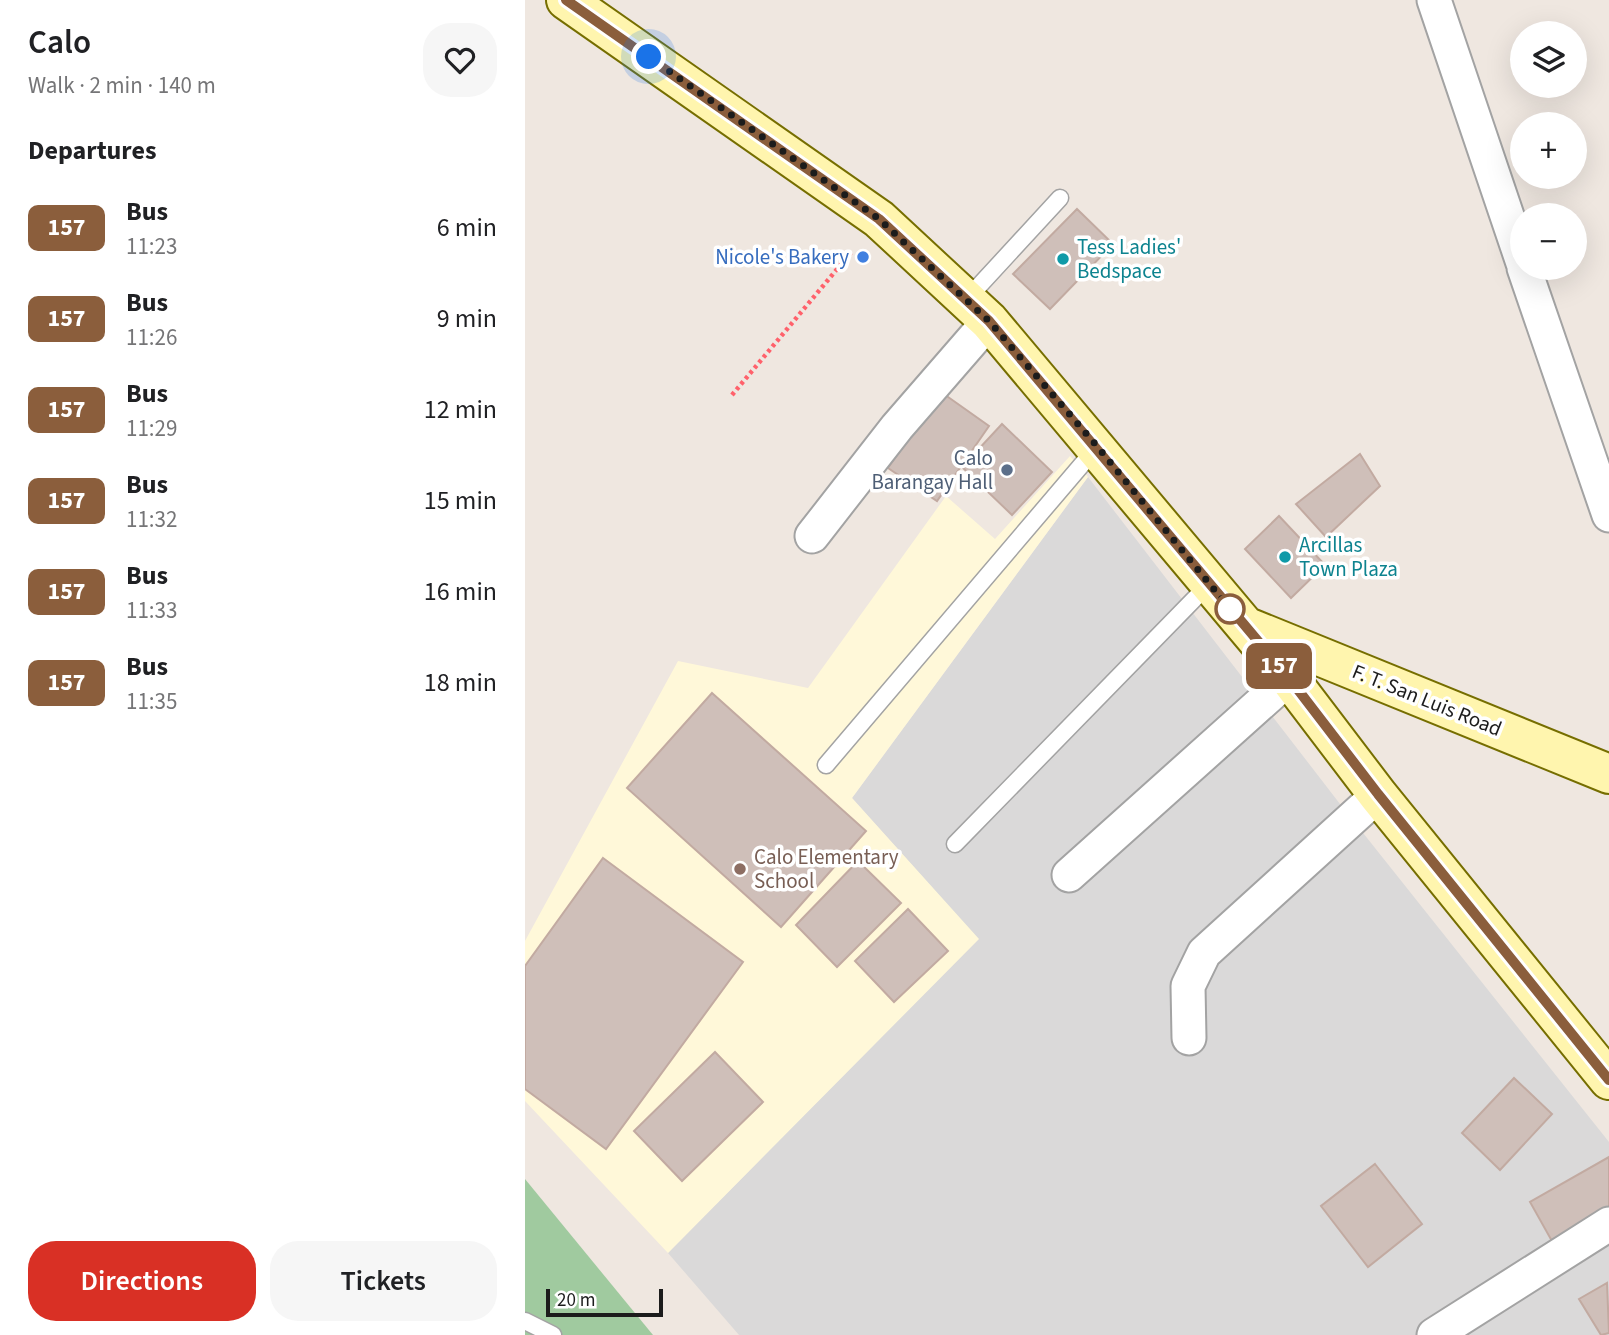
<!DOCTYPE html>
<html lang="en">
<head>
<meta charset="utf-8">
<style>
  :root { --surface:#fff; --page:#f6f6f6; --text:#202124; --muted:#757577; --accent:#d93025 }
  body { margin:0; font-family:"Source Sans 3",sans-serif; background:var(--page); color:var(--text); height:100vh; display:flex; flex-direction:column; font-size:26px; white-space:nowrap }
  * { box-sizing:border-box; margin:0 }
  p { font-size:23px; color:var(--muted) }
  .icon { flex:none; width:38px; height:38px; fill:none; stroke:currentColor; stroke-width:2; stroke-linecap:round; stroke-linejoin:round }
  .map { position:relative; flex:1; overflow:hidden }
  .drawer { display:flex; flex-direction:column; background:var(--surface); width:525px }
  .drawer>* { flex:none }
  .badge { padding:0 14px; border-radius:10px; font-size:24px; line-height:46px }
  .tools { position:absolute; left:985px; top:21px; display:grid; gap:14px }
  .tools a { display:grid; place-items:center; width:77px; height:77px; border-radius:50%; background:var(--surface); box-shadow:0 7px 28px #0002; font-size:35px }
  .scale { position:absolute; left:21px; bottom:18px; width:117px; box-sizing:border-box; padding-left:7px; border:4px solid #1c1c1c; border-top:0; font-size:19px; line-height:24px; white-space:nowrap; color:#1c1c1c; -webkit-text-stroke:5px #fff; paint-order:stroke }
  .you { position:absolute; width:35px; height:35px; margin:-18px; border:5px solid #fff; border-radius:50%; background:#1a73e8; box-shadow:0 0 0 10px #1a73e833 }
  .map>.badge { position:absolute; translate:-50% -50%; box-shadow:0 0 0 4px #fff }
  h2 { padding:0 28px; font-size:26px; line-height:63px }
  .round { display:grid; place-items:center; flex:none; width:74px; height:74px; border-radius:28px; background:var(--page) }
  .headline { display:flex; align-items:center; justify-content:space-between; height:119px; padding:0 28px }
  h1 { font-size:33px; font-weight:600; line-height:52px }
  .button { display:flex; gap:14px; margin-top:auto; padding:14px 28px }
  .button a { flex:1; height:80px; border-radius:28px; background:var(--accent); color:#fff; font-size:28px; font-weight:600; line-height:80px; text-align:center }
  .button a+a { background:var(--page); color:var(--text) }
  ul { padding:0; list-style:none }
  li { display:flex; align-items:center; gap:21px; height:91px; padding:0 28px }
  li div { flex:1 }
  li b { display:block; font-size:26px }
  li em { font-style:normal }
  li .badge { min-width:77px; font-weight:700; text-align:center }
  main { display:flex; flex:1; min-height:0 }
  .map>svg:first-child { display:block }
  .residential { fill:#dad9d9 }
  .education { fill:#fff8d9 }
  .cemetery { fill:#a0ca9f }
  .building { fill:#cfbfb9; stroke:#c2aaa1; stroke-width:2 }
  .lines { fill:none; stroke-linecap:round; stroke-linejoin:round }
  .lane-casing { stroke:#a3a3a3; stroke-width:19 }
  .street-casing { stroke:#a3a3a3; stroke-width:37 }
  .secondary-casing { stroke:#766e00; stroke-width:42 }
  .path { stroke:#ff616b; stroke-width:4.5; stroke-dasharray:3.5 3.5; stroke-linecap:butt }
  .lane { stroke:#fff; stroke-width:16 }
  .street { stroke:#fff; stroke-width:33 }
  .secondary { stroke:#fff5ae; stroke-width:38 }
  .line-casing { stroke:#fff; stroke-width:16 }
  .line { stroke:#8b5e3c; stroke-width:10 }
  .walk { stroke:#1c1c1c; stroke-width:7; stroke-dasharray:0 12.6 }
  .shop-dot { fill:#3f7fe0; stroke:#fff; stroke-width:2.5 }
  .culture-dot { fill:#0f9aa8; stroke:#fff; stroke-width:2.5 }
  .service-dot { fill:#5c6f8a; stroke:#fff; stroke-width:2.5 }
  .stop-dot { fill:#fff; stroke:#8b5e3c; stroke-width:3.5 }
  .education-dot { fill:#8d6e63; stroke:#fff; stroke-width:2.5 }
  .labels { text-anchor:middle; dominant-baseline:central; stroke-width:7; stroke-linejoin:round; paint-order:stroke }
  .culture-label { font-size:21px; fill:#0d838f; stroke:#fff; text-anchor:start }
  .shop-label { font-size:21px; fill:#366cbe; stroke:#fff; text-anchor:end }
  .service-label { font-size:21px; fill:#4e5e75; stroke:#fff; text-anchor:end }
  .street-label { font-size:21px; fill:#1c1c1c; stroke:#fff }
  .education-label { font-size:21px; fill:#785e54; stroke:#fff; text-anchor:start }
</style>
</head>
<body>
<main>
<section class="drawer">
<div class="headline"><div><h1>Calo</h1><p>Walk · 2 min · 140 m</p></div><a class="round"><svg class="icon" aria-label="heart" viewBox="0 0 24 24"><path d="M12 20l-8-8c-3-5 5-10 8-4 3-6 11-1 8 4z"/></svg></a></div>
<h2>Departures</h2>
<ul>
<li><span class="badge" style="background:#8b5e3c;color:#fff">157</span><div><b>Bus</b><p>11:23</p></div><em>6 min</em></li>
<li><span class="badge" style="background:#8b5e3c;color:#fff">157</span><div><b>Bus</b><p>11:26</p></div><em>9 min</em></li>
<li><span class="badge" style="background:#8b5e3c;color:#fff">157</span><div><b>Bus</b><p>11:29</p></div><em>12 min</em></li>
<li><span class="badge" style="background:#8b5e3c;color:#fff">157</span><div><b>Bus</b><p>11:32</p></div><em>15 min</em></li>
<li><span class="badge" style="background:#8b5e3c;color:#fff">157</span><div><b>Bus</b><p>11:33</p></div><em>16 min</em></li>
<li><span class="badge" style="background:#8b5e3c;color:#fff">157</span><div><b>Bus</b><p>11:35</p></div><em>18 min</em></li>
</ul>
<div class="button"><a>Directions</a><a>Tickets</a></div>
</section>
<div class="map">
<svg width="1084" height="1335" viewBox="0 0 1084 1335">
  <rect width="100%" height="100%" fill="#efe7e0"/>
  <path class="residential" d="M 563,477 L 815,804 L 1084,1142 L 1084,1335 L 214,1335 L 143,1253 L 453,939 L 327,798 Z"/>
  <path class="education" d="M 545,456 L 563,477 L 327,798 L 454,939 L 143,1253 L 0,1101 L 0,941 L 153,661 L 283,688 L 421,496 L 470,539 Z"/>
  <path class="cemetery" d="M 0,1179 L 128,1335 L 0,1335 Z"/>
  <path class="building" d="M 552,209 L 588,244 L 525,309 L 488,274 Z
    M 416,392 L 464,426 L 412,501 L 363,468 Z
    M 477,424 L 527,472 L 487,515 L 437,467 Z
    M 835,454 L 855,486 L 801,537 L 771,504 Z
    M 754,516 L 800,565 L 766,598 L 720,549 Z
    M 187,693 L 341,831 L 256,927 L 102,788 Z
    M 78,858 L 218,962 L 81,1149 L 0,1089 L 0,966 Z
    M 333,861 L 376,903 L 312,967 L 271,925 Z
    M 383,909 L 423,951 L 369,1002 L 330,961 Z
    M 190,1052 L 238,1102 L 157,1181 L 109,1131 Z
    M 989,1078 L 1027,1114 L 975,1170 L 937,1133 Z
    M 1084,1157 L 1084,1212 L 1028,1243 L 1005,1202 Z
    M 850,1164 L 897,1224 L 843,1267 L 796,1206 Z
    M 1082,1283 L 1084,1333 L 1076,1335 L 1054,1299 Z"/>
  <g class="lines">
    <g class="lane-casing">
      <path id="lane" d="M 441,300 L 535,198
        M 301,765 L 571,448
        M 430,844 L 683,585
        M 0,1321 L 28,1335"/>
    </g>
    <g class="street-casing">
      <path id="street" d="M 909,0 L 998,263
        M 999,268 L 1084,515
        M 287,536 L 372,427 L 464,321
        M 544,875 L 764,678
        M 664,1038 L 663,986 L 679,953 L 853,795
        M 909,1335 L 1084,1224"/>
    </g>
    <g class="secondary-casing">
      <path id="secondary" d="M 41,0 L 354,219 L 464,321 L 764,678 L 853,795 L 1084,1080
        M 725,628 L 1084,774"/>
    </g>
    <path class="path" d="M 207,395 L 328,250"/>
    <use href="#lane" class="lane"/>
    <use href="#street" class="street"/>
    <use href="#secondary" class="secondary"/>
  </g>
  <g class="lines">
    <g class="line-casing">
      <path id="line" d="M 41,0 L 354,219 L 464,321 L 764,678 L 853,794 L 1084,1080"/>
    </g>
    <use href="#line" class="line"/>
    <path class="walk" d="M 124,57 L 354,219 L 464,321 L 572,446 L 705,609"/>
  </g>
  <circle class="shop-dot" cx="338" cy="257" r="7"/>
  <g class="culture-dot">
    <circle cx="538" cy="259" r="7"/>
    <circle cx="760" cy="557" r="7"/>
  </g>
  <circle class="service-dot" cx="482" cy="470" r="7"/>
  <circle class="stop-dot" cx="705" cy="609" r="14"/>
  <circle class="education-dot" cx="215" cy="869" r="7"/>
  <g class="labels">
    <g class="culture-label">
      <text x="552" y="247">Tess Ladies'<tspan x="552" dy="24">Bedspace</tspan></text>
      <text x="774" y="545">Arcillas<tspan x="774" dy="24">Town Plaza</tspan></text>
    </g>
    <g class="shop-label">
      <text x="324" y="257">Nicole's Bakery</text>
    </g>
    <g class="service-label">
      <text x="468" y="458">Calo<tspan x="468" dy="24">Barangay Hall</tspan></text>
    </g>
    <g class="street-label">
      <text transform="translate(902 700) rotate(22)">F. T. San Luis Road</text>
    </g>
    <g class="education-label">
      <text x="229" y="857">Calo Elementary<tspan x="229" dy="24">School</tspan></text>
    </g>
  </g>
</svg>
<div class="tools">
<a><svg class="icon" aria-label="layers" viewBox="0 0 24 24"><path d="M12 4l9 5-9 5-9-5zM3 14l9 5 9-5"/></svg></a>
<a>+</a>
<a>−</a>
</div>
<div class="scale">20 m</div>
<div class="you" style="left:124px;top:57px"></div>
<b class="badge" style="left:754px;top:666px;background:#8b5e3c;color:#fff">157</b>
</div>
</main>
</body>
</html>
